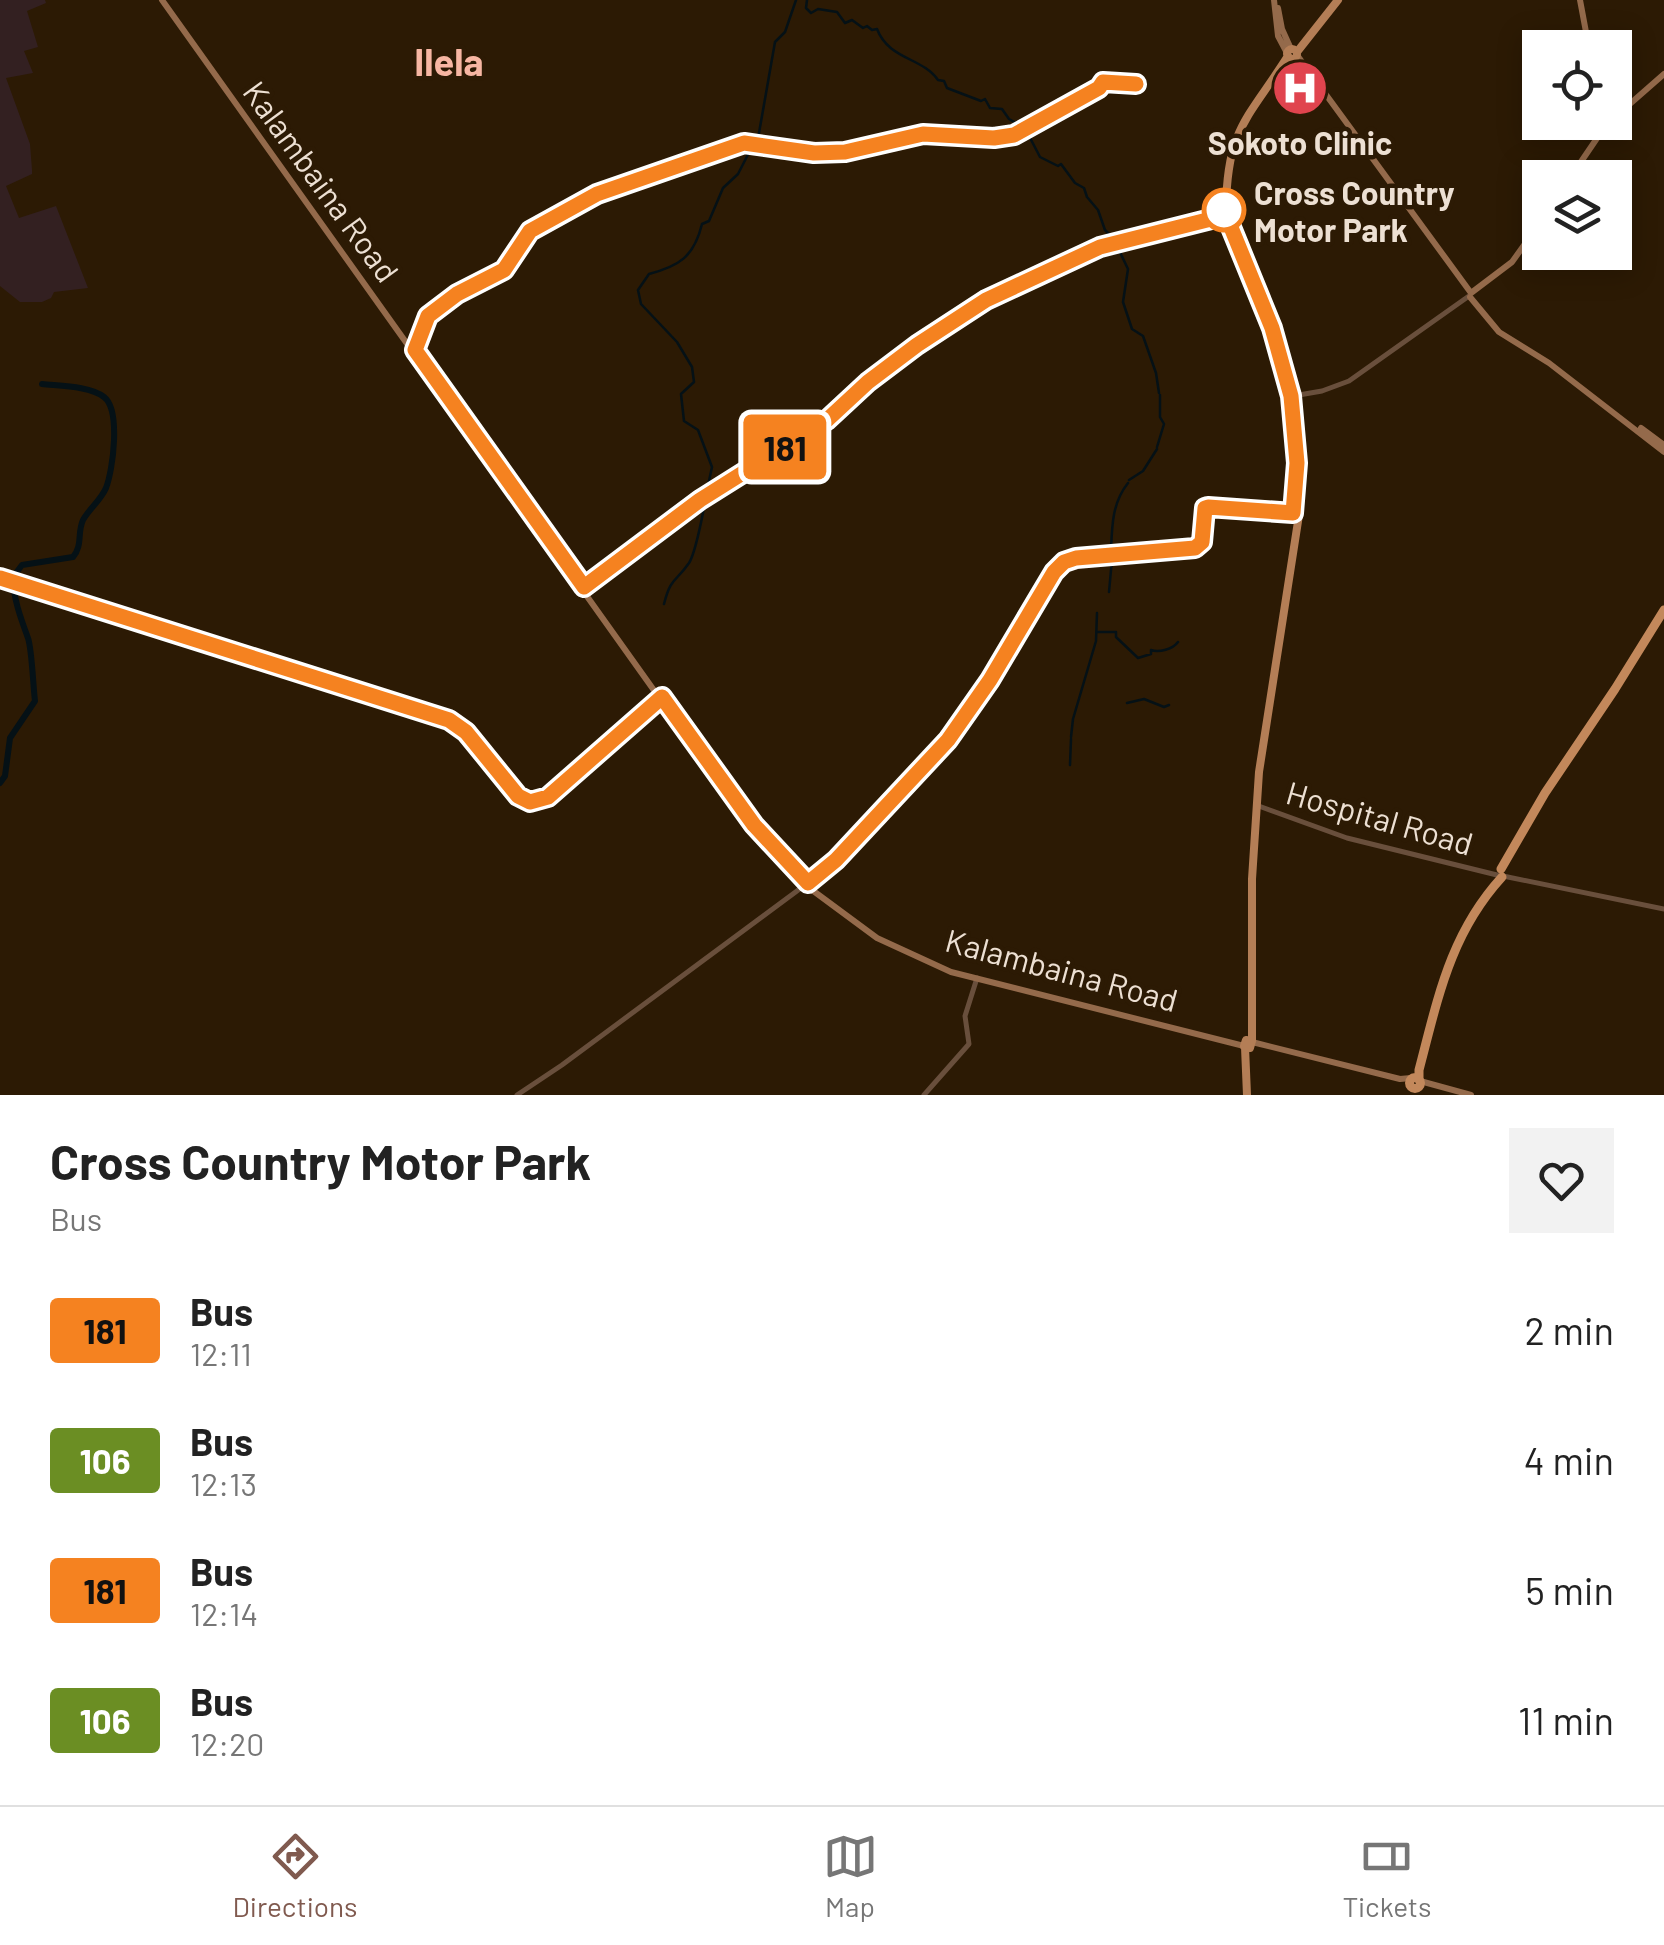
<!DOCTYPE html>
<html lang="en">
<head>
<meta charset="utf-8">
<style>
  :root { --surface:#fff; --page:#f2f2f2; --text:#222; --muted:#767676; --line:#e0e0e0; --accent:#805a4f }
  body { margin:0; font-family:Barlow,sans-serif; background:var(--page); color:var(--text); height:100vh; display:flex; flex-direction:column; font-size:38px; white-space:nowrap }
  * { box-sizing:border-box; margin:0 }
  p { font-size:32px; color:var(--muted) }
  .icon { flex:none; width:55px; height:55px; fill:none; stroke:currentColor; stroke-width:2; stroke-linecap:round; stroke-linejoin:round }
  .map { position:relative; height:1095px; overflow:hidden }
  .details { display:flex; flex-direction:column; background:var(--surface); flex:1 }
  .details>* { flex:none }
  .badge { padding:0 20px; border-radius:8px; font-size:35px; line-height:65px }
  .controls { position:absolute; left:1522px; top:30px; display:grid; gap:20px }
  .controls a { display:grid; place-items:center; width:110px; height:110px; border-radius:0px; background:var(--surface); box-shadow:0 5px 25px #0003; font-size:50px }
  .map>.badge { position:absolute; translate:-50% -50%; box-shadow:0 0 0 5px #fff }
  .round { display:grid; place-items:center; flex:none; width:105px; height:105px; border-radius:0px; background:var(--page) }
  .overview { display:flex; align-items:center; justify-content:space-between; height:170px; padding:0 50px }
  h1 { font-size:48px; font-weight:700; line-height:75px }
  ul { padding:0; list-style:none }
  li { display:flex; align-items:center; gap:30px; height:130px; padding:0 50px }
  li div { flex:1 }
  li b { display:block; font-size:38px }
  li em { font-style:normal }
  li .badge { min-width:110px; font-weight:700; text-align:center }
  .tab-bar { display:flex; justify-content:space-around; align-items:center; height:140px; border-top:2px solid var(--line); background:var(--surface); font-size:28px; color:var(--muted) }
  .tab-bar a { display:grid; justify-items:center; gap:5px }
  .tab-bar .selected { color:var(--accent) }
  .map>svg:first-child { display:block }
  .industrial { fill:#332021 }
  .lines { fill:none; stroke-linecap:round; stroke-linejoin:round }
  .stream { stroke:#051116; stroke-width:2.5 }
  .river { stroke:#051116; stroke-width:6 }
  .tertiary { stroke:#694f3c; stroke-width:5 }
  .secondary { stroke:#946a4b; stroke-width:6 }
  .primary { stroke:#b47e56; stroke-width:8 }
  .trunk { stroke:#c3885b; stroke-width:9 }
  .line-casing { stroke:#fff; stroke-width:22 }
  .line { stroke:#f58220; stroke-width:15 }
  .stop-dot { fill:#fff; stroke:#f58220; stroke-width:5 }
  .labels { text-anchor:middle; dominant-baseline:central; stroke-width:9; stroke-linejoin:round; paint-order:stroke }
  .poi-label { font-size:32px; font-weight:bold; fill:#ede0d3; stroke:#2c1a04 }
  .street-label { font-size:32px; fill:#ede0d3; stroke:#2c1a04 }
  .stop-label { font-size:32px; font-weight:bold; fill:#ede0d3; stroke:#2c1a04; text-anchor:start }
  .quarter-label { font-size:38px; font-weight:bold; fill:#f7b6a3; stroke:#2c1a04 }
</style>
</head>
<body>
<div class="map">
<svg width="1664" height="1095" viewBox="0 0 1664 1095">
  <rect width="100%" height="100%" fill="#2c1a04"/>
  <path class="industrial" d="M 0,0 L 45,0 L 46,3 L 27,11 L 38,47 L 24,51 L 33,73 L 6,78 L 30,144 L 32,170 L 32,174 L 6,186 L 19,218 L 56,206 L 88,288 L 54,292 L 51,298 L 42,302 L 20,302 L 0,286 Z"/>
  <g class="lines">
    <path class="stream" d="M 807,0 L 806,8 L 811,13 L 818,9 L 837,12 L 845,23 L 852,20 L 863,28 L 867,26 L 872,30 L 877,29 C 889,60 922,57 938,80 L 944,81 L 947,88 L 981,101 L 985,99 L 990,108 L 1002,109 L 1009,119 L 1023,127
      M 1026,130 L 1040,157 L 1058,166 L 1061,164 L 1075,183 L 1084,188 L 1087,197 L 1098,210 L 1105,230 L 1115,240
      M 1117,246 L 1128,269 L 1123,302 L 1132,329 L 1143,336 L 1156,373 L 1159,393
      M 1157,447 L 1164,424 L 1160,417 L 1160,395
      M 1129,480 L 1143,471 L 1157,449
      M 706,495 L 712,467 L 698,430 L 684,421 L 681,394 L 694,382 L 692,367 L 677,342 L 641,304 L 638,290 L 649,274 C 679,266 694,257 702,224 L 709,221 L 723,188 L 738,174 L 759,133 L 775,42 L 785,32 L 796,0
      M 1111,551 C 1112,526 1112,503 1128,483
      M 1109,592 L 1112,559
      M 664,604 C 671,577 675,583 689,563 C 695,554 704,511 705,499
      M 1098,632 L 1116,632 L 1116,637 L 1138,658 L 1151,654 L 1151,650 C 1159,653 1173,649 1178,642
      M 1127,703 L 1144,699 L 1164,707 L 1169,705
      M 1071,737 L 1073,719 L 1096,641 L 1097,613
      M 1070,765 L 1071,739"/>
    <path class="river" d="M 0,783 L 5,776 L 10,738 L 35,701 C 33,685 32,650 28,638 C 21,619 13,598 13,577 L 22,565 L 73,557 C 83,545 77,533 83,520 C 89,509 101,500 106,488 C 113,470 121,410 104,397 C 90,386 59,386 42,384"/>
    <path class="tertiary" d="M 415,350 L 428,316 L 457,293 L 504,270 L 530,231 L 597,194 L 744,143 L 814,153 L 853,151 L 923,133 L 994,137 L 1014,135 L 1099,88 L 1103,83 L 1135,84
      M 1293,396 L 1322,391 L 1349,381 L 1469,296
      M 0,578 L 450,721 L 467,733 L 518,796 L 530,802 L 548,797 L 660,699
      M 584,587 L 700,500 L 827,420 L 868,382 L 917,345 L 986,300 L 1100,247 L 1223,216
      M 1256,805 L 1347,838 L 1497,875
      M 1503,876 L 1664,909
      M 809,884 C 856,838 908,793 948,741 C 987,688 1022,630 1054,572 L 1064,561 L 1076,558 L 1195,548 L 1202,542 L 1205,508 L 1208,507 L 1293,513
      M 517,1095 L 562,1065 L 805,885
      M 924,1095 L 969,1044 L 965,1016 L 977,978"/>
    <path class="secondary" d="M 162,0 L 740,811 L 805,884
      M 1274,0 L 1278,36 L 1287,53
      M 1580,0 L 1589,48
      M 1278,8 L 1282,29 L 1291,49
      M 1297,55 L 1471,293
      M 1615,117 L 1664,74
      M 1570,178 L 1608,122
      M 1471,293 L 1512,262 L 1540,223
      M 1470,297 L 1499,332 L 1549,363 L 1664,452
      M 1641,428 L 1664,445
      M 808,887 L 877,938 L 951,972 L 1244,1046
      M 1252,1042 L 1400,1079 L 1411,1078
      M 1420,1081 L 1471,1095"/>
    <path class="primary" d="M1287 54a5 5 0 1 1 10 0a5 5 0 1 1-10 0Z
      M 1297,52 L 1338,0
      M 1288,56 C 1248,119 1227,128 1226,209 L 1223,213 L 1266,312 L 1285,370 L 1293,409 L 1297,463 L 1294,510
      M 1252,1041 L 1250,1048 L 1244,1046 L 1246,1040 L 1252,1041 L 1252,879 L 1259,772 L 1299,515
      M 1245,1047 L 1247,1095"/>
    <path class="trunk" d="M 1501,869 L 1545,793 L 1615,689 L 1664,610
      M1409.5 1083a5.5 5.5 0 1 1 11 0a5.5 5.5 0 1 1-11 0Z
      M 1419,1080 L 1419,1070 C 1438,998 1450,934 1502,877"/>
  </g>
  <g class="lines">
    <g class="line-casing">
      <path id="line" d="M 0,578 L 449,720 L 466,732 L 518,796 L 530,802 L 548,797 L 662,697 L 754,825 L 808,883 L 836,860 L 948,740 L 990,680 L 1054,572 L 1064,562 L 1076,558 L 1195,548 L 1202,542 L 1205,508 L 1208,507 L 1293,513 L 1297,463 L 1291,396 L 1272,328 L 1228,220 L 1234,212 L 1228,208 L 1223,216 L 1100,247 L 986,300 L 917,345 L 868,382 L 827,420 L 700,500 L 584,587 L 415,350 L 428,316 L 457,294 L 504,270 L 530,231 L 597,194 L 744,143 L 814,153 L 845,152 L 923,134 L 994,138 L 1014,135 L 1099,88 L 1103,82 L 1136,84"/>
    </g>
    <use href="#line" class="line"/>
  </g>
  <defs>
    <g id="hospital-disc" transform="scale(2.875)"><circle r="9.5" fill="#e0444e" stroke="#2c1a04"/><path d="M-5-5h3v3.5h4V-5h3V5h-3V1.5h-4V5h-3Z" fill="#fff"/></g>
  </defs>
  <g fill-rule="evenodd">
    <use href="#hospital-disc" x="1300" y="88"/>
  </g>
  <circle class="stop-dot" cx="1224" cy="210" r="20"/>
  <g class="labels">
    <g class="poi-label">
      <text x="1300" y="142">Sokoto Clinic</text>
    </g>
    <g class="street-label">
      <text transform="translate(322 181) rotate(54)">Kalambaina Road</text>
      <text transform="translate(1380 817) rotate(16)">Hospital Road</text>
      <text transform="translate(1062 969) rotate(15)">Kalambaina Road</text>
    </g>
    <g class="stop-label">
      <text x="1254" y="192">Cross Country<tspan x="1254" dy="37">Motor Park</tspan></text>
    </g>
    <g class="quarter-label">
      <text x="449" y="61">Ilela</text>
    </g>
  </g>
</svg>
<div class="controls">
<a><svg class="icon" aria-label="locate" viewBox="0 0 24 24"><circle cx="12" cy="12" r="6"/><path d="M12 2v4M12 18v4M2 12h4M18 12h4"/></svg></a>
<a><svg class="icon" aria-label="layers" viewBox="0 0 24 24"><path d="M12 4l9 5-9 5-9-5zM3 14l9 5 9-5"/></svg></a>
</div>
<b class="badge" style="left:785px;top:447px;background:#f58220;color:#111">181</b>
</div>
<section class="details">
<div class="overview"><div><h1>Cross Country Motor Park</h1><p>Bus</p></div><a class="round"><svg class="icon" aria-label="heart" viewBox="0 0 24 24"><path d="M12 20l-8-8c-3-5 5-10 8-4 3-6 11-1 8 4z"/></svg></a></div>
<ul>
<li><span class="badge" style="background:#f58220;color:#111">181</span><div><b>Bus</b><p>12:11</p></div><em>2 min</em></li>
<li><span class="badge" style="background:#6b8e23;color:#fff">106</span><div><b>Bus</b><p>12:13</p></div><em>4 min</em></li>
<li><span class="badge" style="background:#f58220;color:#111">181</span><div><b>Bus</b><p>12:14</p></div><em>5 min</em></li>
<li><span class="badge" style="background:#6b8e23;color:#fff">106</span><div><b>Bus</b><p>12:20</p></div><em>11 min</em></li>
</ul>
</section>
<nav class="tab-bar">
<a class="selected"><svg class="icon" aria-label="directions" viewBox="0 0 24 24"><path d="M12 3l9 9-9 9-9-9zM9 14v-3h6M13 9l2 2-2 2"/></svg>Directions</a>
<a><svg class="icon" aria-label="map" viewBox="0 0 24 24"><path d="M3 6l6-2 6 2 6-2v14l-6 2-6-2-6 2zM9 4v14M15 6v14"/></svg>Map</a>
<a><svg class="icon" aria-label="tickets" viewBox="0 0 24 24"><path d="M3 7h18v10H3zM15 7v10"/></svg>Tickets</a>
</nav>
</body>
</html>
